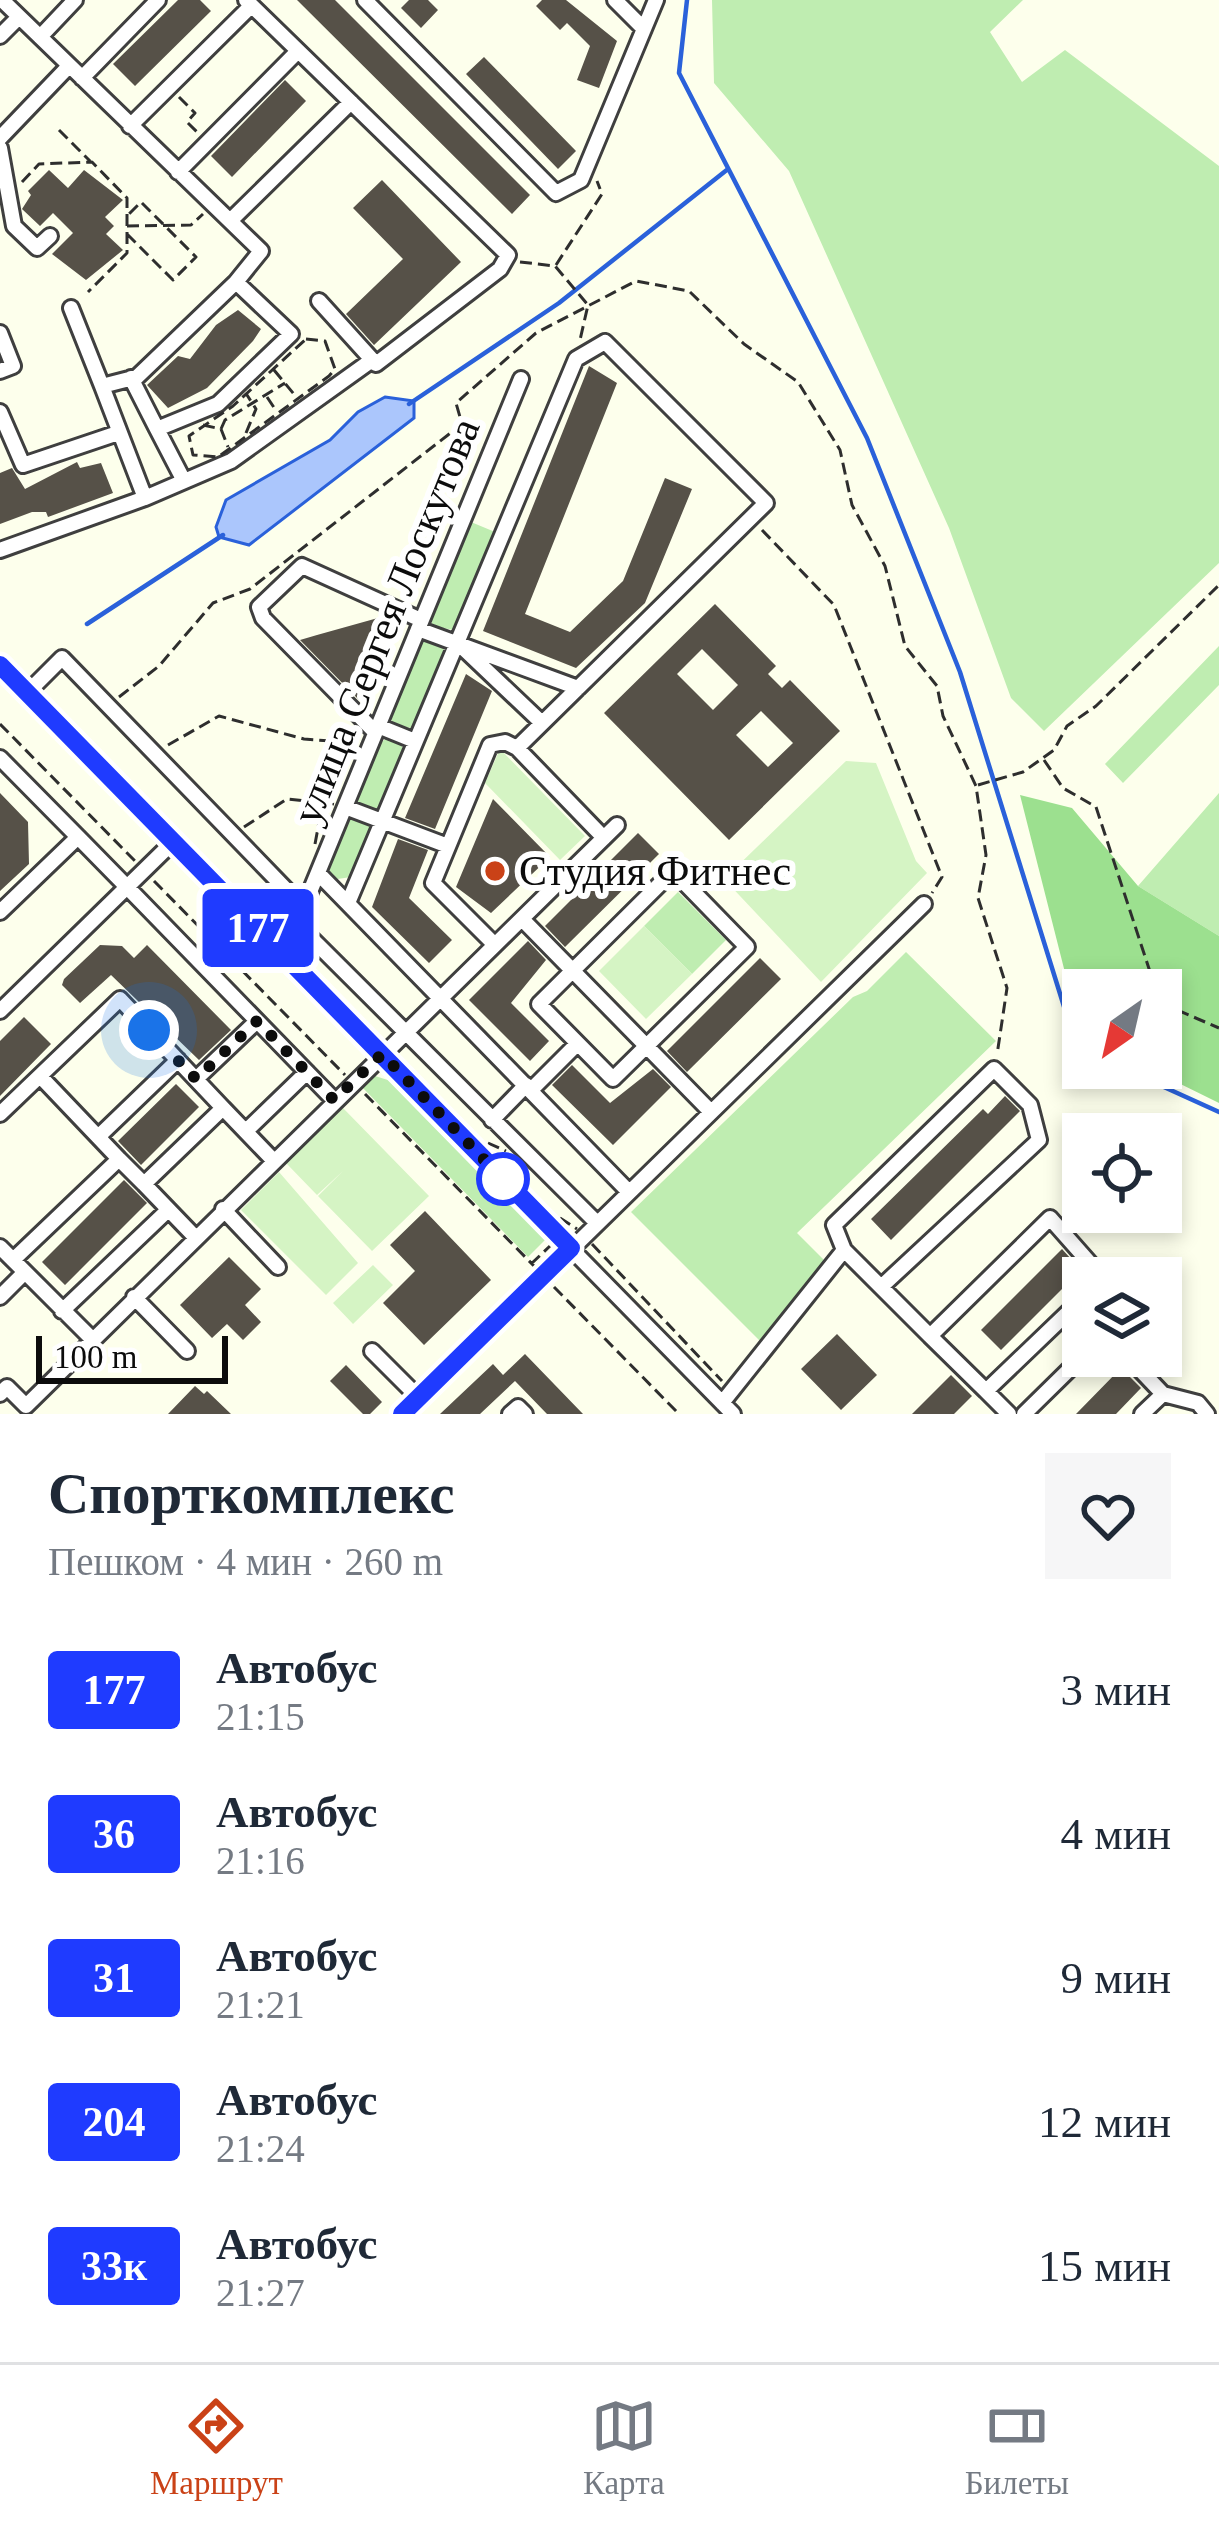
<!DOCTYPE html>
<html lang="ru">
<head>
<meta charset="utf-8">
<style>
  :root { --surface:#fff; --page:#f6f6f7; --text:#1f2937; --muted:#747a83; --line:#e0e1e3; --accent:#ca4217 }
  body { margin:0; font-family:Georgia,serif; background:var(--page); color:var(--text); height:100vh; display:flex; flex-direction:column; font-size:45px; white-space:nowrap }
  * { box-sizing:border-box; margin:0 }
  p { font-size:39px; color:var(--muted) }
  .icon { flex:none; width:66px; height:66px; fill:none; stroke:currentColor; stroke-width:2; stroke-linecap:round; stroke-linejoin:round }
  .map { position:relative; height:1414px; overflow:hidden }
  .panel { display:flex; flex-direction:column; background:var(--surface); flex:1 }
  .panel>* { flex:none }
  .badge { padding:0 24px; border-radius:9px; font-size:42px; line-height:78px }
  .needle { width:78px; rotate:214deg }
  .buttons { position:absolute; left:1062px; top:969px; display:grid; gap:24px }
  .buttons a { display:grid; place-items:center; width:120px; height:120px; border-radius:0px; background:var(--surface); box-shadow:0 6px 18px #0003; font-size:60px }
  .scale { position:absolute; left:36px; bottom:30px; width:192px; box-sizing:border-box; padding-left:12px; border:6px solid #0c0c0c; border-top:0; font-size:33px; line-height:42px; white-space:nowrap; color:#0c0c0c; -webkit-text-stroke:9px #fff; paint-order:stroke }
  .you { position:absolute; width:60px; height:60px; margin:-30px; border:9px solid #fff; border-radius:50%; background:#1a73e8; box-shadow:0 0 0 18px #1a73e833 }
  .map>.badge { position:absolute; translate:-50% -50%; box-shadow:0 0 0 6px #fff }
  .round { display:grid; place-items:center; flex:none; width:126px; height:126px; border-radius:0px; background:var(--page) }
  .summary { display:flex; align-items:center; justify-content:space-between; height:204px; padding:0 48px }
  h1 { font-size:57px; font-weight:600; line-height:90px }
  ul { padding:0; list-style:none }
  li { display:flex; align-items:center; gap:36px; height:144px; padding:0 48px }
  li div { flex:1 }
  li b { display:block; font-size:45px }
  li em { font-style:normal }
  li .badge { min-width:132px; font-weight:700; text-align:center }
  .dock { display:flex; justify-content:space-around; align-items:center; height:168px; border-top:3px solid var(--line); background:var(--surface); font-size:33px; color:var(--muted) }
  .dock a { display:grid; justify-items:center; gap:6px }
  .dock .current { color:var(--accent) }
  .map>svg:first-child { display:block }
  .green { fill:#bfedb1 }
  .forest { fill:#9ce08f }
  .pitch { fill:#d5f4c4 }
  .water { fill:#abc6fc; stroke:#2a61da; stroke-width:3 }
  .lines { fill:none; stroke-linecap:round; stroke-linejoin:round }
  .stream { stroke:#2a61da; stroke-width:4.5 }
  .building { fill:#565148; fill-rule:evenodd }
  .minor-casing { stroke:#3f3f3f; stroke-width:20 }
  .path { stroke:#2e2e2e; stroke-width:3; stroke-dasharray:12 6; stroke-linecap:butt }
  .minor { stroke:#fff; stroke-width:14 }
  .line-casing { stroke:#fff; stroke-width:27 }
  .line { stroke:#1f3bff; stroke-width:18 }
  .walk { stroke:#0c0c0c; stroke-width:12; stroke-dasharray:0 21.6 }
  .poi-dot { fill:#ca4217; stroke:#fff; stroke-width:4.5 }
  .stop-dot { fill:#fff; stroke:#1f3bff; stroke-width:6 }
  .labels { text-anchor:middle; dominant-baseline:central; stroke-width:12; stroke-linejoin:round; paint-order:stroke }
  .street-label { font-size:42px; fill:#0c0c0c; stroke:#fff }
  .poi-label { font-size:42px; fill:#0c0c0c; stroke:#fff; text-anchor:start }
</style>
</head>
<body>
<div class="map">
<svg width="1219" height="1414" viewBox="0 0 1219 1414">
  <rect width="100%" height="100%" fill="#fdffec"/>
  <path class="green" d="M 712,0 L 1023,0 L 990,32 L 1022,82 L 1065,50 L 1219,166 L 1219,563 L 1044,731 L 1011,698 L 949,528 L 789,171 L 714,83 Z
    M 471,522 L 495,532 L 454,630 L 432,626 L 431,617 Z
    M 429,637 L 441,643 L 446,654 L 414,728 L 394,727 L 390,716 L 419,645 Z
    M 1219,646 L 1219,685 L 1123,783 L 1105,764 Z
    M 389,737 L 400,741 L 404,752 L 378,814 L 353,804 L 378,744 Z
    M 1219,793 L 1219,936 L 1138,886 Z
    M 350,813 L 374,824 L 351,877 L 331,880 L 328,867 Z
    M 678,892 L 726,940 L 692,974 L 644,926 Z
    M 906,952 L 996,1041 L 797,1233 L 826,1262 L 761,1342 L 631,1212 L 853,997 L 867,991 Z
    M 375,1076 L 391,1081 L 546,1239 L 528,1257 L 359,1084 Z"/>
  <path class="forest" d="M 1020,795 L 1072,808 L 1138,886 L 1219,936 L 1219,1103 L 1148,1068 L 1161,1068 L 1161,990 L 1083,990 L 1083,1024 L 1075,1012 Z"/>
  <path class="pitch" d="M 500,749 L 585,836 L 560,860 L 485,783 Z
    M 846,761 L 876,763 L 916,861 L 927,873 L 821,982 L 724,879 Z
    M 644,926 L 692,974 L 646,1019 L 599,971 Z
    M 343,1108 L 429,1196 L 372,1251 L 318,1196 L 343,1171 L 317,1195 L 286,1163 Z
    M 279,1172 L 358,1263 L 326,1295 L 241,1210 Z
    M 373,1265 L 393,1285 L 353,1324 L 333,1303 Z"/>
  <path class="water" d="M 385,397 L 414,401 L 414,418 L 249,545 L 219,537 L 216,527 L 226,500 L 330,440 L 358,412 Z"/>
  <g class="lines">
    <path class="stream" d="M 687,0 L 679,73 L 867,438 L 960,672 L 1066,1013 L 1083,1036
      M 409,404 L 559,303 L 728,169
      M 87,624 L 223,535
      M 1122,1068 L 1219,1112"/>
  </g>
  <path class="building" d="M 178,0 L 200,0 L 211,11 L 135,86 L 113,64 Z
    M 297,0 L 335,0 L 530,195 L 512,214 Z
    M 409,0 L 428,0 L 438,10 L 421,28 L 401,8 Z
    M 542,0 L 566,0 L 617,41 L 599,88 L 577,80 L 590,46 L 567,23 L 560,30 L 536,6 Z
    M 484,57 L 576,151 L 558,169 L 466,74 Z
    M 285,80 L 306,101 L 232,177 L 211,156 Z
    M 49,170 L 68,188 L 84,170 L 123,200 L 105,217 L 114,226 L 106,234 L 123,250 L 86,280 L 52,254 L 73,233 L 53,213 L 40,226 L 22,209 L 31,195 L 28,191 Z
    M 382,180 L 461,262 L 374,345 L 346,314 L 403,259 L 353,208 Z
    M 238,310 L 261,329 L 253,341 L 207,388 L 168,408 L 147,385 L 178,356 L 190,359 L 216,325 Z
    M 589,366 L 617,383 L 525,614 L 570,632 L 623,581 L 665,478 L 692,489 L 645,603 L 576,668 L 483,631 Z
    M 77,462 L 80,468 L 101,463 L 113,493 L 48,517 L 46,512 L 32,512 L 0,524 L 0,473 L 12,468 L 25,489 Z
    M 715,604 L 776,666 L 768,674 L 782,688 L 790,680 L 840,731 L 729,840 L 604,713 ZM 702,649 L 738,685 L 713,710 L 677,674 ZM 761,711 L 793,743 L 768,767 L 736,735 Z
    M 385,616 L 359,700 L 300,640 L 317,635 Z
    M 466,674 L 492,691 L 435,829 L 405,818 Z
    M 0,793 L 28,822 L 29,864 L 0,891 Z
    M 493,799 L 550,857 L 491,913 L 456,887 Z
    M 638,833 L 659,854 L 565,947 L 545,926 Z
    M 398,839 L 428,850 L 409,898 L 452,940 L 429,963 L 372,907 Z
    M 528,941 L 546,960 L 511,1003 L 549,1041 L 530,1061 L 469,1000 Z
    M 100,945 L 122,946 L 134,958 L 147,945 L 231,1030 L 199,1060 L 111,975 L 80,1003 L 62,985 L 64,979 Z
    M 760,958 L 781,979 L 687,1072 L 667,1051 Z
    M 24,1017 L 51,1044 L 0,1096 L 0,1041 Z
    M 572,1065 L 610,1103 L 653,1069 L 671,1087 L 613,1145 L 552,1085 Z
    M 176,1084 L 199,1107 L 141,1165 L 118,1141 Z
    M 1005,1096 L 1020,1111 L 891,1240 L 871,1219 L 983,1109 L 988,1114 Z
    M 124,1180 L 147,1203 L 65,1285 L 42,1262 Z
    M 425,1211 L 491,1280 L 424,1345 L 383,1303 L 415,1271 L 390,1245 Z
    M 1062,1249 L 1081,1270 L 1001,1350 L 981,1330 Z
    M 229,1257 L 261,1289 L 245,1305 L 261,1322 L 243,1340 L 227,1324 L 212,1338 L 180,1305 Z
    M 837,1334 L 877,1375 L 841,1410 L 801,1369 Z
    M 525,1354 L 583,1414 L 547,1414 L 515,1381 L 480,1414 L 440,1414 L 493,1364 L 503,1375 Z
    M 346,1365 L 382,1402 L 370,1414 L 363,1414 L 330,1381 Z
    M 1121,1368 L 1141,1388 L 1116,1414 L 1076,1414 Z
    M 951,1375 L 972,1396 L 954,1414 L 912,1414 Z
    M 195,1386 L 204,1394 L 207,1391 L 231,1414 L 168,1414 Z"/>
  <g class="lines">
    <g class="minor-casing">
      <path id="minor" d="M 2,0 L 261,251 L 236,282
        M 246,0 L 508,255 L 500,269 L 376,364 L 319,301
        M 365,0 L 556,193 L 581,180 L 656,0
        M 615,0 L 644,29
        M 0,36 L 19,17
        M 40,37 L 75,0
        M 82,78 L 158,0
        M 130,126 L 251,6
        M 0,138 L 69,66
        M 0,148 L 14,226 L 37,248 L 50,236
        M 178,172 L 298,51
        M 230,221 L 351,102
        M 71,308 L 102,386
        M 0,333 L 13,366 L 0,371
        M 0,412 L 23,465 L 118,433
        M 157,429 L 184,481
        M 145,498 L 231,461 L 372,360
        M 0,550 L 145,498 L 102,386 C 114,383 125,380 137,377 L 236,282 L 291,334 L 218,404 L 157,429 L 131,378
        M 418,629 L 578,688
        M 463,648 L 542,723
        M 0,666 L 733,1414
        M 27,693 L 62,658 L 303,907
        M 378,726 L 415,741
        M 375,732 L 263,618 L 259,607 L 302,566 L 421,620
        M 0,758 L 78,837 L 0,912
        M 345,807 L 448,846
        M 78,837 L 127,887 L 173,842
        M 673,871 L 747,947 L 613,1079 L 539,1004 Z
        M 318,873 L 629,1192
        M 348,903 L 576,359 L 605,342 L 766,503 L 517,748
        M 522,919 L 711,1112
        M 297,924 L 597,1223
        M 495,945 L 433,883 L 490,745 L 505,742 L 517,748 L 604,838
        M 284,955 L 521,379
        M 0,1011 L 127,887 L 334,1100
        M 994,1069 L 1030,1105 L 1039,1140 L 881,1287 L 844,1250 L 834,1225 Z
        M 40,1076 L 119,1159
        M 196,1079 L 257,1021
        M 531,1090 L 577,1044
        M 0,1114 L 120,999 L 223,1108
        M 492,1120 L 526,1085
        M 246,1131 L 307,1072
        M 98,1137 L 178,1060
        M 223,1209 L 278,1267
        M 195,1237 L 144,1184 L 223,1108 L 273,1160
        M 0,1247 L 91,1338
        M 13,1260 L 119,1159 L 144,1184
        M 881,1287 L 930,1336
        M 0,1297 L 25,1272
        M 134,1297 L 187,1351
        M 1083,1298 L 986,1391 L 930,1336 L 1050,1218 L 1103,1278
        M 62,1311 L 168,1210
        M 372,1351 L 419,1398
        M 1127,1356 L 1163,1394 L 1198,1403 L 1207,1414
        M 986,1391 L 1009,1414
        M 0,1394 L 7,1387 L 26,1406
        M 722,1403 L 844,1250
        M 26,1406 L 617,825
        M 403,1414 L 924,904
        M 510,1414 L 518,1407 L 525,1414
        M 1024,1414 L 1083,1356
        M 1142,1414 L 1163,1394"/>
    </g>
    <path class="path" d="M 179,97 L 195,113 L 187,122 L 198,133
      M 59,130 L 90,161
      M 22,182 L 39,164 L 92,162 L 127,198 L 127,253 L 88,292
      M 127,226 L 191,225 L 203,214
      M 127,234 L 173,280 L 196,257 L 141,202 L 128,215
      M 520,262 L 555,266 L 588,305 L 580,340
      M 556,265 L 602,194 L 597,181
      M 306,339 L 325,341 L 335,369 L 329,376 L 218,457 L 193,455 L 189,436 L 233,406 Z
      M 274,370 L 298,399
      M 267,397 L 277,412
      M 203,425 L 221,429 L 228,447
      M 221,429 L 225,420 L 285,383
      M 246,433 L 256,409 L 247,395
      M 762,530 L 834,605 L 942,877 L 932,893
      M 119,697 L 159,666 L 213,603 L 250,589 L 462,424 L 456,403 L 536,333 L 636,281 L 689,291 L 744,344 L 798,382 L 840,450 L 852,505 L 885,566 L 905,646 L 937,686 L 943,716 L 976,786 L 986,855 L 978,898 L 1007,988 L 997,1055
      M 0,724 L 135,861
      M 168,745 L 219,716 L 304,739 L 357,743
      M 1044,760 L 1063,788 L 1096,807 L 1156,990
      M 978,785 L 1023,772 L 1054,750 L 1067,726 L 1096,706 L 1219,585
      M 244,827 L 287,799 L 334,804
      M 315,844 L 323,801 L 357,731
      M 154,881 L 345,1075
      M 1161,1003 L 1219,1028
      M 365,1094 L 535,1267
      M 488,1143 L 506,1151
      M 560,1218 L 577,1229
      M 592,1244 L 722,1381
      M 531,1264 L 550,1246
      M 554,1287 L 679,1414"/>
    <use href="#minor" class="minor"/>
  </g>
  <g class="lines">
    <g class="line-casing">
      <path id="line" d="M 0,665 L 571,1248 L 402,1414"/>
    </g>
    <use href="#line" class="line"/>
    <path class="walk" d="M 149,1030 L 196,1079 L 257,1021 L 334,1100 L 382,1054 L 503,1179"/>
  </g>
  <circle class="poi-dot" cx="495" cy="871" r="12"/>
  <circle class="stop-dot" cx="503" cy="1179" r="24"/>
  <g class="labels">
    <g class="street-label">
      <text transform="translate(386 621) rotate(-68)">улица Сергея Лоскутова</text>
    </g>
    <g class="poi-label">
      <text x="519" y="871">Студия Фитнес</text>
    </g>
  </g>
</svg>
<div class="buttons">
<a><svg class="needle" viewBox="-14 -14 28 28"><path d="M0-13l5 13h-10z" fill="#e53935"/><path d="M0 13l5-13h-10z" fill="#747a83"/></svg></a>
<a><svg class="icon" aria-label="locate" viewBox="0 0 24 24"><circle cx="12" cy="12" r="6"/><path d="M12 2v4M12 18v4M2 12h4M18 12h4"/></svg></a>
<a><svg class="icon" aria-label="layers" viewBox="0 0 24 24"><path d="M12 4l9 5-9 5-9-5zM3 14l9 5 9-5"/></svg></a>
</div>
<div class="scale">100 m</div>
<div class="you" style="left:149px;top:1030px"></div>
<b class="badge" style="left:258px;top:928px;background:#1f3bff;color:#fff">177</b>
</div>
<section class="panel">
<div class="summary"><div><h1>Спорткомплекс</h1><p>Пешком · 4 мин · 260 m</p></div><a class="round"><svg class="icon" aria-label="heart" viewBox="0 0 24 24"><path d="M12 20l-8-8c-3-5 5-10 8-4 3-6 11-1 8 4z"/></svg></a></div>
<ul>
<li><span class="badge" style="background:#1f3bff;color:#fff">177</span><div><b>Автобус</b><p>21:15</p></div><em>3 мин</em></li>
<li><span class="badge" style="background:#1f3bff;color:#fff">36</span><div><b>Автобус</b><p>21:16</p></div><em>4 мин</em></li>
<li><span class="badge" style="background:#1f3bff;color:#fff">31</span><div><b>Автобус</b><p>21:21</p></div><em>9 мин</em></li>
<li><span class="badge" style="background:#1f3bff;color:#fff">204</span><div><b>Автобус</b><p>21:24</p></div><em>12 мин</em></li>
<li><span class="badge" style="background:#1f3bff;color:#fff">33к</span><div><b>Автобус</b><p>21:27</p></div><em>15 мин</em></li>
</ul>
</section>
<nav class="dock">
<a class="current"><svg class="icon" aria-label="directions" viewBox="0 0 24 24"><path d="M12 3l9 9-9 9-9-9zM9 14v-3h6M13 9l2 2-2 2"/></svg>Маршрут</a>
<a><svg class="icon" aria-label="map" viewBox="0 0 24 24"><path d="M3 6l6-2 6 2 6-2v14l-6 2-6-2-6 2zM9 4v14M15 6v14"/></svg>Карта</a>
<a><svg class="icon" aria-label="tickets" viewBox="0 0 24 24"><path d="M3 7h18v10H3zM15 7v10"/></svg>Билеты</a>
</nav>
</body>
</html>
